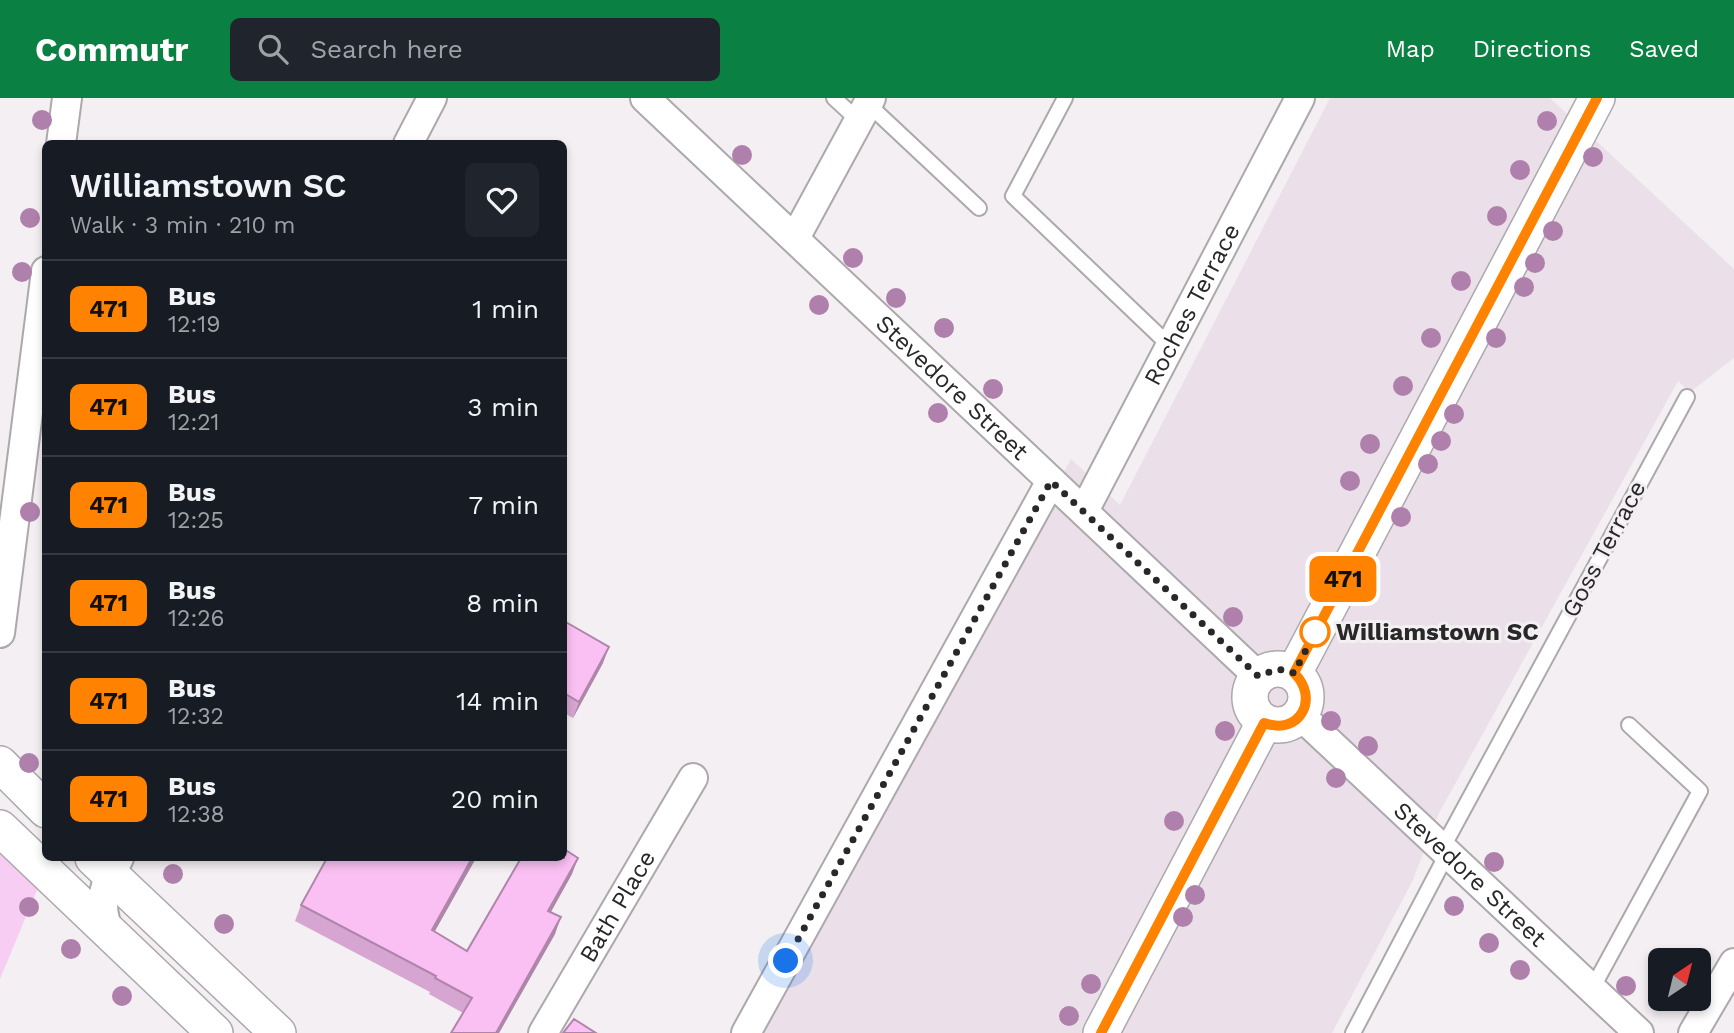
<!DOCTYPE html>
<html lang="en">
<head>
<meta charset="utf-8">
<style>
  :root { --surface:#171b24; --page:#20242c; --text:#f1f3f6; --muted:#9ea1a6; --line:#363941; --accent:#0b8043 }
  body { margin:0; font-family:"Work Sans",sans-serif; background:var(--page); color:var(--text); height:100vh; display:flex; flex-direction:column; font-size:26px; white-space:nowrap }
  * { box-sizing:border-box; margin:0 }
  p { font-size:23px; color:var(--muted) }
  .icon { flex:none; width:38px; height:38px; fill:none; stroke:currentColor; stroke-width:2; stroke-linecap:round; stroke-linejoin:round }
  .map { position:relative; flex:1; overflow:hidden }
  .side { position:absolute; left:42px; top:42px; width:525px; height:721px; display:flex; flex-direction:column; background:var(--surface); border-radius:10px; box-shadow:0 4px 10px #0003 }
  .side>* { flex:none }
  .badge { padding:0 14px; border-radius:10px; font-size:24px; line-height:46px }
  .needle { width:46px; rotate:35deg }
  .tools { position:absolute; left:1648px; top:850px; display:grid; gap:14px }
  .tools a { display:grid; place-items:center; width:63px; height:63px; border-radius:10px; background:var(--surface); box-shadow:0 4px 10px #0003; font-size:35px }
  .you { position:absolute; width:35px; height:35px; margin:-18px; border:5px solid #fff; border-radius:50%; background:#1a73e8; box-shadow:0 0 0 10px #1a73e833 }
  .map>.badge { position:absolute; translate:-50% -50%; box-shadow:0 0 0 4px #fff }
  .round { display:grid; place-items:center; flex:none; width:74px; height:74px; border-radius:10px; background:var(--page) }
  .summary { display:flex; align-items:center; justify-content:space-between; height:119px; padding:0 28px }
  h1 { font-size:33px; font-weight:600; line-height:52px }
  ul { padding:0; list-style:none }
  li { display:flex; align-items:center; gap:21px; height:98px; padding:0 28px; border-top:2px solid var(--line) }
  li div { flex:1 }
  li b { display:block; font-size:26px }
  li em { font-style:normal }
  li .badge { min-width:77px; font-weight:700; text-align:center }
  header { display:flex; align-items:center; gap:42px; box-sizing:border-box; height:98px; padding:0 35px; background:var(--accent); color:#fff }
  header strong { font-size:33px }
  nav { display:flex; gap:38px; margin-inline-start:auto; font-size:24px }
  .search { width:490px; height:63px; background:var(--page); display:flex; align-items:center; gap:18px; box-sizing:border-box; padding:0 24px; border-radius:10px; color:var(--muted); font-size:26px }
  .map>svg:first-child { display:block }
  .built { fill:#ebe0e9 }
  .green { fill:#f8cdf3 }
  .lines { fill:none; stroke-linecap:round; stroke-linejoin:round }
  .service-casing { stroke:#aca8ac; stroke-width:18 }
  .minor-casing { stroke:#aca8ac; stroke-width:32 }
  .tertiary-casing { stroke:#aca8ac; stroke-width:38 }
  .service { stroke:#fff; stroke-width:14 }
  .minor { stroke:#fff; stroke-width:28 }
  .tertiary { stroke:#fff; stroke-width:35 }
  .tree { fill:#af80ac }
  .wall { fill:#d7a5d1 }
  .shaded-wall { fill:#af86aa }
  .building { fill:#fac0f3; stroke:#af86aa; stroke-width:2 }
  .line-casing { stroke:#fff; stroke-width:16 }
  .line { stroke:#ff8200; stroke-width:10 }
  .walk { stroke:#292829; stroke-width:7; stroke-dasharray:0 12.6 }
  .stop-dot { fill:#fff; stroke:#ff8200; stroke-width:3.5 }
  .labels { text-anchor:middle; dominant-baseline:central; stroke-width:6; stroke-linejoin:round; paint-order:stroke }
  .street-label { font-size:24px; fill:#292829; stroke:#f3eff2 }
  .stop-label { font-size:24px; font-weight:bold; fill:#292829; stroke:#f3eff2; text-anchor:start }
</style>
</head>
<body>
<header>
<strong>Commutr</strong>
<div class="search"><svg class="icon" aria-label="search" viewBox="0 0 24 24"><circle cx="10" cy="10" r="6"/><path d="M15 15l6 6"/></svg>Search here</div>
<nav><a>Map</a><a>Directions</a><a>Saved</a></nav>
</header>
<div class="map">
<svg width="1734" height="935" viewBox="0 0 1734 935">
  <rect width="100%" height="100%" fill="#f3eff2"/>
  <path class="built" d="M 1330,0 L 1550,0 L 1734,171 L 1734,260 L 1690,294 L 1678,283 L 1439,715 L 1412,784 L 1332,935 L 757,935 L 1071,361 L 1120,407 Z"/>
  <path class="green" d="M 0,747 L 40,785 L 0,881 Z"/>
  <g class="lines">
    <g class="service-casing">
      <path id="service" d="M 834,0 L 859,23
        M 1065,0 L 1013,98 L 1170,248
        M 868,6 L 979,110
        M 1442,751 L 1687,299
        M 1592,891 L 1700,693 L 1629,627
        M 1353,935 L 1447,756"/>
    </g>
    <g class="minor-casing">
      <g id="minor">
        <path id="s1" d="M 645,0 L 1258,578"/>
        <path d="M 61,46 L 67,0"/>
        <path d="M 408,46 L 432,0"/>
        <path d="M 795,140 L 871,0"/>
        <path id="s2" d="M 1084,413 L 1300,0"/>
        <path d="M 0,535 L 46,173"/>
        <path id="s3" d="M 1300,617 L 1639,935"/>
        <path d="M 108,832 C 97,801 105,787 119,760"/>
        <path id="s4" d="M 543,935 L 693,680"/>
        <path d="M 746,935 L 1051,383"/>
        <path d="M 1693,935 L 1734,865"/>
      </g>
    </g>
    <g class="tertiary-casing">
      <path id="tertiary" d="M1250 599a28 28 0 1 1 56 0a28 28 0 1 1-56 0Z
        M 1294,575 L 1597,0
        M 0,666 L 46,712
        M 0,730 L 215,935
        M 93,760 L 278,935
        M 1101,935 L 1264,625"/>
    </g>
    <use href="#service" class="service"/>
    <use href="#minor" class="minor"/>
    <use href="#tertiary" class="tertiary"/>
  </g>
  <g class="tree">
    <circle cx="42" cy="22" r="10"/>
    <circle cx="1547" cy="23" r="10"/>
    <circle cx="742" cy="57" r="10"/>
    <circle cx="1593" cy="59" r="10"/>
    <circle cx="1520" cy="72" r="10"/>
    <circle cx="1497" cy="118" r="10"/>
    <circle cx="30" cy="120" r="10"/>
    <circle cx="1553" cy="133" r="10"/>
    <circle cx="853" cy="160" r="10"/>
    <circle cx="1535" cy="165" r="10"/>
    <circle cx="22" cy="174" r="10"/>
    <circle cx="1461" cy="183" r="10"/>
    <circle cx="1524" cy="189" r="10"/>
    <circle cx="896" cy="200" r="10"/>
    <circle cx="819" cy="207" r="10"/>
    <circle cx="944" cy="230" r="10"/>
    <circle cx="1431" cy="240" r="10"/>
    <circle cx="1496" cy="240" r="10"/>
    <circle cx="1403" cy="288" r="10"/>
    <circle cx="993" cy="291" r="10"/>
    <circle cx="938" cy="315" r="10"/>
    <circle cx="1454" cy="316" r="10"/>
    <circle cx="1441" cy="343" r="10"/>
    <circle cx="1370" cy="346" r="10"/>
    <circle cx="1428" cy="366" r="10"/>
    <circle cx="1350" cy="383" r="10"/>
    <circle cx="30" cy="414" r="10"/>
    <circle cx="1401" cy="419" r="10"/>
    <circle cx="1233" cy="519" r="10"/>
    <circle cx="1331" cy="623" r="10"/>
    <circle cx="1225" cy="633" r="10"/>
    <circle cx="1368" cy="648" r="10"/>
    <circle cx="29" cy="665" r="10"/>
    <circle cx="1336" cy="680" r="10"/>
    <circle cx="1174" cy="723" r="10"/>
    <circle cx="1494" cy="764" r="10"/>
    <circle cx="173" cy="776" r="10"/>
    <circle cx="1195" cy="797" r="10"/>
    <circle cx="1454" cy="808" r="10"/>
    <circle cx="29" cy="809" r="10"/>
    <circle cx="1183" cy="819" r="10"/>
    <circle cx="224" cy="826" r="10"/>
    <circle cx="1489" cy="845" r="10"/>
    <circle cx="71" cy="851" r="10"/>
    <circle cx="1520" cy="872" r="10"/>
    <circle cx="1091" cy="886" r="10"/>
    <circle cx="1626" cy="888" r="10"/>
    <circle cx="122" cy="898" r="10"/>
    <circle cx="1069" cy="918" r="10"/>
  </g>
  <path class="wall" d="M 564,525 L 603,565 L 573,620 L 564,615 Z
    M 327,760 L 476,760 L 434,834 L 467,853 L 572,776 L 550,815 L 555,836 L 499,935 L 451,935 L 463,915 L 429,896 L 430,894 L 295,823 L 301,807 Z"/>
  <path class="shaded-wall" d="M 609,549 L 603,565 L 573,620 L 579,604 Z
    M 472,760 L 476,760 L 426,849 L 432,832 Z
    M 578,760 L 572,776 L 542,830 L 548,813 Z
    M 561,819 L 555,836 L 499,935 L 496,935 Z"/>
  <path class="building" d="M 564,523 L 609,549 L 579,604 L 564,595 Z
    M 564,751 L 578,760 L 548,813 L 561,819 L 496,935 L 451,935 L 472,900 L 435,880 L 436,878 L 301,807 L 327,760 L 472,760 L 432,832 L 467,853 L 521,760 L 564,760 Z
    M 574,921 L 596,935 L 563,935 Z"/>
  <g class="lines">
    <g class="line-casing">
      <path id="line" d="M 1101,935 L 1264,625 C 1300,638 1320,600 1294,575 L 1597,0"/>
    </g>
    <use href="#line" class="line"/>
    <path class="walk" d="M 786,863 L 1051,383 L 1258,578 L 1278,571 L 1294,575 L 1320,525 L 1315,534"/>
  </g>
  <circle class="stop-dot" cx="1315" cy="534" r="14"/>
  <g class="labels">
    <g class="street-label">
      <text stroke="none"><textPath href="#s2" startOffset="233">Roches Terrace</textPath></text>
      <text stroke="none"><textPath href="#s1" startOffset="422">Stevedore Street</textPath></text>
      <text transform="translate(1604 451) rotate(-62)">Goss Terrace</text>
      <text stroke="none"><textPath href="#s3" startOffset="233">Stevedore Street</textPath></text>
      <text stroke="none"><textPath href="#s4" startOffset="147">Bath Place</textPath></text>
    </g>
    <g class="stop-label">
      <text x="1336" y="534">Williamstown SC</text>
    </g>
  </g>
</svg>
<div class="tools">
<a><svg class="needle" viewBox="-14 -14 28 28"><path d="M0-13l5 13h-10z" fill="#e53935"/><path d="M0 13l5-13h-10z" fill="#9ea1a6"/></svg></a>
</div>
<div class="you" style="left:786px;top:863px"></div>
<b class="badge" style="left:1343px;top:481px;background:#ff8200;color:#111">471</b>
<section class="side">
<div class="summary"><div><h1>Williamstown SC</h1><p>Walk · 3 min · 210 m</p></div><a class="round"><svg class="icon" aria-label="heart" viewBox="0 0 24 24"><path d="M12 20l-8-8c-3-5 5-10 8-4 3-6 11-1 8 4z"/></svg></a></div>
<ul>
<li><span class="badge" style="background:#ff8200;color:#111">471</span><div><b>Bus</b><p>12:19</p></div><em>1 min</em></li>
<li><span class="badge" style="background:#ff8200;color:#111">471</span><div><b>Bus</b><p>12:21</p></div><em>3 min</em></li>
<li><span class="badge" style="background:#ff8200;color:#111">471</span><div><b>Bus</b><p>12:25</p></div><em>7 min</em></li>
<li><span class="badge" style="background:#ff8200;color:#111">471</span><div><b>Bus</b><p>12:26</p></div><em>8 min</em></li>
<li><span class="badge" style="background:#ff8200;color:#111">471</span><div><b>Bus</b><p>12:32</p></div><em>14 min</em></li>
<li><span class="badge" style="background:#ff8200;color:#111">471</span><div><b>Bus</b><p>12:38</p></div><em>20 min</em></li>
</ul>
</section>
</div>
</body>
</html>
